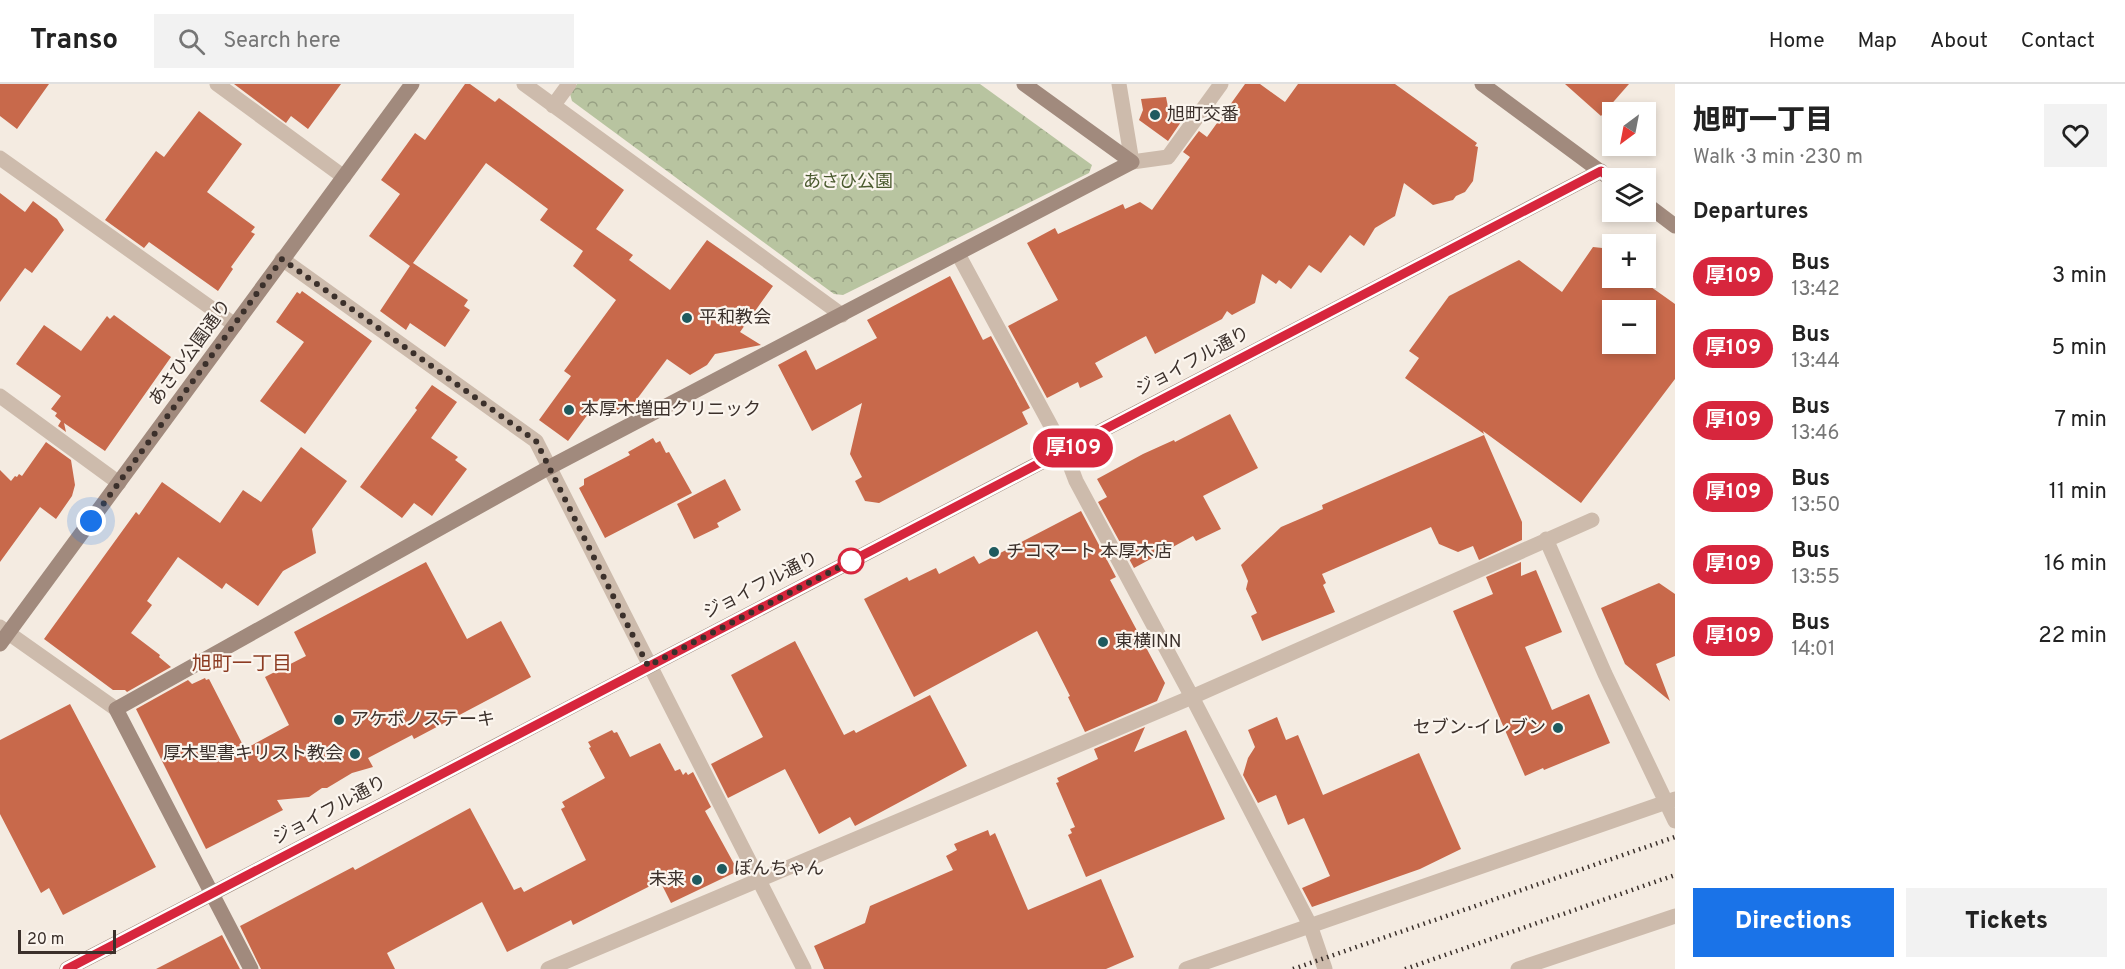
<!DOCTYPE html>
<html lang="en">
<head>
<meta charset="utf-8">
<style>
  :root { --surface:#fff; --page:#f2f2f2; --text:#222; --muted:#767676; --line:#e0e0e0; --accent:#1a73e8 }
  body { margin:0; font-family:Overpass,"Noto Sans JP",sans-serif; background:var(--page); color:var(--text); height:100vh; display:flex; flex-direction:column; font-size:22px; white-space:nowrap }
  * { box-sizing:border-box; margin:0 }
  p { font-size:20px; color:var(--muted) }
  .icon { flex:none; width:33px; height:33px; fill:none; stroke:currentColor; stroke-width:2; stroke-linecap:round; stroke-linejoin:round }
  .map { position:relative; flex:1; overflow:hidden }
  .side { display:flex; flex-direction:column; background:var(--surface); width:450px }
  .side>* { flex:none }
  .badge { padding:0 12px; border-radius:20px; font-size:21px; line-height:39px }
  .needle { width:39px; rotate:212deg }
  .fabs { position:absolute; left:1602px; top:18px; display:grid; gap:12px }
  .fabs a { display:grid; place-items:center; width:54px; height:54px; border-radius:0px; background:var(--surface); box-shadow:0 3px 9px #0003; font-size:30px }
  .scale { position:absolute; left:18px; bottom:15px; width:98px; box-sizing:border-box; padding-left:6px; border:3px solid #3b302b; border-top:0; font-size:16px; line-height:21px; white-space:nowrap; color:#3b302b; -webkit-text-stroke:4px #fbf5ee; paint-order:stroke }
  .you { position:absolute; width:30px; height:30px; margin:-15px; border:4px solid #fff; border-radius:50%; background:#1a73e8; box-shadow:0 0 0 9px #1a73e833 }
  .map>.badge { position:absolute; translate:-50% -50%; box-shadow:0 0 0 3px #fff }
  h2 { padding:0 18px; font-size:22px; line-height:54px }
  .round { display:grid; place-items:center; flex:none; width:63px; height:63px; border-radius:0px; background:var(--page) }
  .head { display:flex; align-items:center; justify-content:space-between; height:102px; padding:0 18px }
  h1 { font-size:28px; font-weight:800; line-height:45px }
  .primary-button { display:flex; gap:12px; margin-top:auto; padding:12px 18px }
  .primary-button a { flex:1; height:69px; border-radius:0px; background:var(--accent); color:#fff; font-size:24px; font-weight:800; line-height:69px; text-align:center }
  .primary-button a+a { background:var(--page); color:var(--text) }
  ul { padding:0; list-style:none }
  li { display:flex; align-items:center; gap:18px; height:72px; padding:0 18px }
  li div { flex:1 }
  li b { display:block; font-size:22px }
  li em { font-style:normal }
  li .badge { min-width:66px; font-weight:700; text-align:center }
  header { display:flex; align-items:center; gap:36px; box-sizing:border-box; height:84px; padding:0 30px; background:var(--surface); border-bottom:2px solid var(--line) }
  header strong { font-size:28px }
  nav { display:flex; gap:33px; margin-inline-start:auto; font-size:21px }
  .search { width:420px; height:54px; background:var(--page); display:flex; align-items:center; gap:15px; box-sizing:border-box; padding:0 21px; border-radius:0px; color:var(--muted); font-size:22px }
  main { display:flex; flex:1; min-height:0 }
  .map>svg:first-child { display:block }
  .park { fill:url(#park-crowns) }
  .building { fill:#c8694b; fill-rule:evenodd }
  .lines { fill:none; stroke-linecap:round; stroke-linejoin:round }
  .street { stroke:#cdbbac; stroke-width:15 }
  .secondary { stroke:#a18a7d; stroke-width:15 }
  .rail { stroke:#3b302b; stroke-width:4.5; stroke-dasharray:1.5 4.5; stroke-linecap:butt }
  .line-casing { stroke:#fff; stroke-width:14 }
  .line { stroke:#d7263d; stroke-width:9 }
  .walk { stroke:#3b302b; stroke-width:6; stroke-dasharray:0 10.8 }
  .poi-dot { fill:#1f5a5e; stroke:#fbf5ee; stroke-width:2 }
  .stop-dot { fill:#fff; stroke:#d7263d; stroke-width:3 }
  .labels { text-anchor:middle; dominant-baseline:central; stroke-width:4.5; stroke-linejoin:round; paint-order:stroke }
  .poi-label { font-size:18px; fill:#3b302b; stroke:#fbf5ee; text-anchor:start }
  .park-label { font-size:18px; fill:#4a5a2e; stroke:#fbf5ee }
  .street-label { font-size:18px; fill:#3b302b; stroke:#fbf5ee }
  .neighbourhood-label { font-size:20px; fill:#8c3b22; stroke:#fbf5ee }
</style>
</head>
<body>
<header>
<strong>Transo</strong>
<div class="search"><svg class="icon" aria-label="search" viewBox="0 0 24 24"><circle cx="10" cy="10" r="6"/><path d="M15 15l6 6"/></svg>Search here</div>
<nav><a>Home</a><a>Map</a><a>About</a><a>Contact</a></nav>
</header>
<main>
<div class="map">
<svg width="1675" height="885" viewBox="0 0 1675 885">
  <defs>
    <pattern id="park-crowns" width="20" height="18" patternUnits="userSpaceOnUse" patternTransform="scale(1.5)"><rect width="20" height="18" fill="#b8c4a0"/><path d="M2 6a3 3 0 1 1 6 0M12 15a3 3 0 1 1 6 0" fill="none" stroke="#97a083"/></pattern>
  </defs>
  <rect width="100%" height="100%" fill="#f4ebe1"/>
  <path class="park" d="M 577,0 L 980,0 L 1092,81 L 1089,89 L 843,211 L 834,210 L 572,17 L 570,10 Z"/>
  <path class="building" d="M 0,0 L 49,0 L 17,45 L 0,32 Z
    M 234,0 L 341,0 L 308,45 L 291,32 L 286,39 Z
    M 465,0 L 470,0 L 495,18 L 499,14 L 624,106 L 596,145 L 633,171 L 629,176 L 670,206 L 707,156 L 773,202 L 740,248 L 761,261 L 715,270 L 707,281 L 690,291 L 667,275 L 625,331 L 600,314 L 568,357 L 539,336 L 571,292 L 564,287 L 616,216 L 573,182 L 583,167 L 540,136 L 548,125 L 486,79 L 413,179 L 468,216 L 464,222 L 470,226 L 445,263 L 410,239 L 406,246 L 380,227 L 410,182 L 369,152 L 400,110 L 381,96 L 415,49 L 425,56 Z
    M 1245,0 L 1260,0 L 1285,18 L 1298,0 L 1395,0 L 1477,59 L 1475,62 L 1478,63 L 1473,97 L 1465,108 L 1456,112 L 1453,116 L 1433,121 L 1404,99 L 1395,132 L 1375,144 L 1364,162 L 1350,151 L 1321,189 L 1309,181 L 1291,205 L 1279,196 L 1276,200 L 1262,190 L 1255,219 L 1232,231 L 1227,227 L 1222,235 L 1155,270 L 1146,252 L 1095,279 L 1103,293 L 1080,304 L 1078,298 L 1047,314 L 1008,242 L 1058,216 L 1027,159 L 1055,144 L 1058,150 L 1123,120 L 1125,125 L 1140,118 L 1152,126 L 1190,73 L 1183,68 L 1199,47 L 1207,53 Z
    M 1565,0 L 1629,0 L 1601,32 Z
    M 1166,13 L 1168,23 L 1183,35 L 1168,57 L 1139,36 L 1143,26 L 1141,15 Z
    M 199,27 L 242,60 L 207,108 L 255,143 L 251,148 L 255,150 L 231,183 L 233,185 L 218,207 L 149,158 L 144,164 L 105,136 L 156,67 L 164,73 Z
    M 0,109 L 25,128 L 33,117 L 57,135 L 64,146 L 32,189 L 25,184 L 0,218 Z
    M 1593,163 L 1612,165 L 1612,194 L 1646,194 L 1646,183 L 1651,187 L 1644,198 L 1675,220 L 1675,295 L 1581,419 L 1483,347 L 1484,350 L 1405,294 L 1419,274 L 1409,267 L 1449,212 L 1519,176 L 1562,208 ZM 1612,226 L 1646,226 L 1646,260 L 1612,260 Z
    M 950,192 L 983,256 L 991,252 L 1030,324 L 1022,328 L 1028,340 L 879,419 L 865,417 L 855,397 L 862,393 L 850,370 L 862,319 L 812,347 L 778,281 L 806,266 L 816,286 L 877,254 L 867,236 Z
    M 302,207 L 372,257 L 305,350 L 260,317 L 304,258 L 276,238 L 297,208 L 300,210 Z
    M 114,231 L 171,273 L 105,367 L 64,339 L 66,348 L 58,342 L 61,337 L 55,332 L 57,329 L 51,325 L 61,312 L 16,280 L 44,241 L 81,267 L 107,232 L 110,235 Z
    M 432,301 L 457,318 L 431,354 L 458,373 L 455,376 L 467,385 L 432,432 L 414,419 L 402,434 L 360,403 L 417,326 L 415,324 Z
    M 1230,330 L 1258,384 L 1203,412 L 1221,445 L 1196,457 L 1193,452 L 1134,484 L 1098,418 L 1107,413 L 1097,395 L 1143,370 L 1174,356 L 1175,358 Z
    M 1484,351 L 1522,438 L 1522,456 L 1479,476 L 1473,462 L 1458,468 L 1439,460 L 1431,443 L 1322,490 L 1326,499 L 1323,501 L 1335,528 L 1262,557 L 1251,532 L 1257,529 L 1246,505 L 1248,497 L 1241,481 L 1281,443 L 1323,425 L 1322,421 Z
    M 653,354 L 656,359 L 660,357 L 666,369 L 669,368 L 692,409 L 605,454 L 579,404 L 584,401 L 584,395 L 630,371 L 628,368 Z
    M 46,358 L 71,376 L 75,401 L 72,412 L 56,435 L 40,423 L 0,478 L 0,386 L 11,397 L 15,392 L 17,393 L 19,390 L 22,392 Z
    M 301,363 L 347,397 L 312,445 L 316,469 L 283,487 L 258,522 L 226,499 L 222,505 L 178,473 L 147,517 L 152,521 L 131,549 L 160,571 L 159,573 L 171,583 L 127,608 L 125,606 L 113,606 L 44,555 L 136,428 L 139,431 L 162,398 L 220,439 L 243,406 L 261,418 Z
    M 725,395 L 741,426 L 717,439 L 719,443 L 694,455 L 677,420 Z
    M 1081,427 L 1116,493 L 1110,496 L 1165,599 L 1157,617 L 1085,648 L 1068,613 L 1070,612 L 1037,547 L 914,613 L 864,515 L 907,493 L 909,497 L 936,484 L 939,490 L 974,472 L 979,480 Z
    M 426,478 L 467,555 L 501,537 L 531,593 L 414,655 L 412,651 L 368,674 L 373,683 L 352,689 L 327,704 L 322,704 L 309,713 L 277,716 L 283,726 L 206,765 L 136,625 L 188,596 L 192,600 L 205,594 L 206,596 L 209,595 L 245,665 L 289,641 L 265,593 L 306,572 L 294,548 Z
    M 1521,478 L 1521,492 L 1536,486 L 1562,548 L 1525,563 L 1552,626 L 1589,610 L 1610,659 L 1544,686 L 1543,684 L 1525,692 L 1453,527 L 1493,510 L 1486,493 Z
    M 1659,499 L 1675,510 L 1675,572 L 1656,580 L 1670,617 L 1625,580 L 1601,524 Z
    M 795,557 L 844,651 L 854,646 L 856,649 L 930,611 L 967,682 L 855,742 L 850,733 L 819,750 L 785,685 L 728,714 L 711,680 L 763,653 L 731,591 Z
    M 70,620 L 156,783 L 63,831 L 49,804 L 41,809 L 0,730 L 0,656 Z
    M 1277,633 L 1286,656 L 1298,651 L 1323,711 L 1419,669 L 1461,765 L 1420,785 L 1312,823 L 1302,804 L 1330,792 L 1304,734 L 1288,741 L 1276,711 L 1258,719 L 1243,691 L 1248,674 L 1255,663 L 1248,646 Z
    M 1145,643 L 1134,668 L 1186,646 L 1225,735 L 1086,793 L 1068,751 L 1072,749 L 1070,745 L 1075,743 L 1056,699 L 1059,698 L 1057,694 L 1098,675 L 1094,665 Z
    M 612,646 L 614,649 L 617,648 L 630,673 L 660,659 L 675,687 L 680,685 L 683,691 L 686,688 L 688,691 L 693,688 L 711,723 L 705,727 L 738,787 L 671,819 L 660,797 L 573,841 L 571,836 L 507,868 L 482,818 L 387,869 L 395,885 L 261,885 L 240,842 L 353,783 L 355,786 L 470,724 L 514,806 L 521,803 L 524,808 L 586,776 L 561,725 L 565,723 L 562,718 L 605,694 L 589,664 L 591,663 L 588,658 Z
    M 988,746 L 990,752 L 995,749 L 1028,826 L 1101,795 L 1134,873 L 1106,885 L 824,885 L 814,862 L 865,839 L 870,822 L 953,786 L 946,772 L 957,766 L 954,760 Z
    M 222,851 L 240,885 L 156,885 Z"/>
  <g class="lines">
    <path class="street" d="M 217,0 L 344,93
      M 524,0 L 842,231
      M 1119,0 L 1132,78 L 1168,73 L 1221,0
      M 553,22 L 569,0
      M 0,74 L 235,241
      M 958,170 L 1065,368 L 1076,397 L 1192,613 L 1310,841 L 1325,885
      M 282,175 L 536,357 L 804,885
      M 0,312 L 119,399
      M 1546,455 L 1605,590 L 1675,737
      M 0,543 L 116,625
      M 548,885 L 1192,613 L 1592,436
      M 1186,885 L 1675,715
      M 1518,885 L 1675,832"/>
    <path class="secondary" d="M 1482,0 L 1612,96
      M 1646,120 L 1675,142
      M 0,560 L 412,0
      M 67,885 L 1601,87
      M 251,885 L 116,625 L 548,384 L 1132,78 L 1024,0"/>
    <path class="rail" d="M 1293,885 L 1675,753
      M 1405,885 L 1675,791"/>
  </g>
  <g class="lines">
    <g class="line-casing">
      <path id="line" d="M 67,885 L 1601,87 L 1612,96"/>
    </g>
    <use href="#line" class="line"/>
    <path class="walk" d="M 91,437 L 282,175 L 536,357 L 648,582 L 861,472 L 851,477"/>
  </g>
  <g class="poi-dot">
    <circle cx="1155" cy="31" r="6"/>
    <circle cx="687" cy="234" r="6"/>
    <circle cx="569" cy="326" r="6"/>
    <circle cx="994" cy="468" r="6"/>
    <circle cx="1103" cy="558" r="6"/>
    <circle cx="339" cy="636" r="6"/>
    <circle cx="1558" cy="644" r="6"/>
    <circle cx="355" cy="670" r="6"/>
    <circle cx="722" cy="785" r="6"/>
    <circle cx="697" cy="796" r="6"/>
  </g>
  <circle class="stop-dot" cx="851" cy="477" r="12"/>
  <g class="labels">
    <g class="poi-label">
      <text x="1167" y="31">旭町交番</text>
      <text x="699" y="234">平和教会</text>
      <text x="581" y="326">本厚木増田クリニック</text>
      <text x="1006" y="468">チコマート 本厚木店</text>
      <text x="1115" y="558">東横INN</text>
      <text x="351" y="636">アケボノステーキ</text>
      <text x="1546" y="644" text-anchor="end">セブン-イレブン</text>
      <text x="343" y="670" text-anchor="end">厚木聖書キリスト教会</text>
      <text x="734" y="785">ぽんちゃん</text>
      <text x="685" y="796" text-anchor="end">未来</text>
    </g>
    <g class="park-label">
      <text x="848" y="98">あさひ公園</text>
    </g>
    <g class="street-label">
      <text transform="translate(191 269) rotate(-54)">あさひ公園通り</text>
      <text transform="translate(1193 278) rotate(-28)">ジョイフル通り</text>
      <text transform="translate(761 502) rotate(-27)">ジョイフル通り</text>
      <text transform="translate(330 727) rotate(-28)">ジョイフル通り</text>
    </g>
    <g class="neighbourhood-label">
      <text x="242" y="581">旭町一丁目</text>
    </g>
  </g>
</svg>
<div class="fabs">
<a><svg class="needle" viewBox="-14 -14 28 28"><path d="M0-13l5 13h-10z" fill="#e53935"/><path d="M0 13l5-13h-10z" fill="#767676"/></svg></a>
<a><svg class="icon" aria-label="layers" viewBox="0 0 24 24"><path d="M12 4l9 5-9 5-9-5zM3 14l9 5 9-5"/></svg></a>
<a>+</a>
<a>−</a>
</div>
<div class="scale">20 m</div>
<div class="you" style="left:91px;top:437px"></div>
<b class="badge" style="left:1073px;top:364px;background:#d7263d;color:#fff">厚109</b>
</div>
<section class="side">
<div class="head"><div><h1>旭町一丁目</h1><p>Walk · 3 min · 230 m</p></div><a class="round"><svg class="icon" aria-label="heart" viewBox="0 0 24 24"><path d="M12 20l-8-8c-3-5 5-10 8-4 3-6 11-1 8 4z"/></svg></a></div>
<h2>Departures</h2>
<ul>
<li><span class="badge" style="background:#d7263d;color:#fff">厚109</span><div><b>Bus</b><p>13:42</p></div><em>3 min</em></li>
<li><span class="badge" style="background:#d7263d;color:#fff">厚109</span><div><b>Bus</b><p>13:44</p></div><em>5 min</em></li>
<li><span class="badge" style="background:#d7263d;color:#fff">厚109</span><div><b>Bus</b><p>13:46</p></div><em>7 min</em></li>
<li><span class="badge" style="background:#d7263d;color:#fff">厚109</span><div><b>Bus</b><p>13:50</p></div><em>11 min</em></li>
<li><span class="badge" style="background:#d7263d;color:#fff">厚109</span><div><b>Bus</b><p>13:55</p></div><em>16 min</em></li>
<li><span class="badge" style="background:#d7263d;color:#fff">厚109</span><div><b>Bus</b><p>14:01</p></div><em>22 min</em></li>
</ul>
<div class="primary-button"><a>Directions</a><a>Tickets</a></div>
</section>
</main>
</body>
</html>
